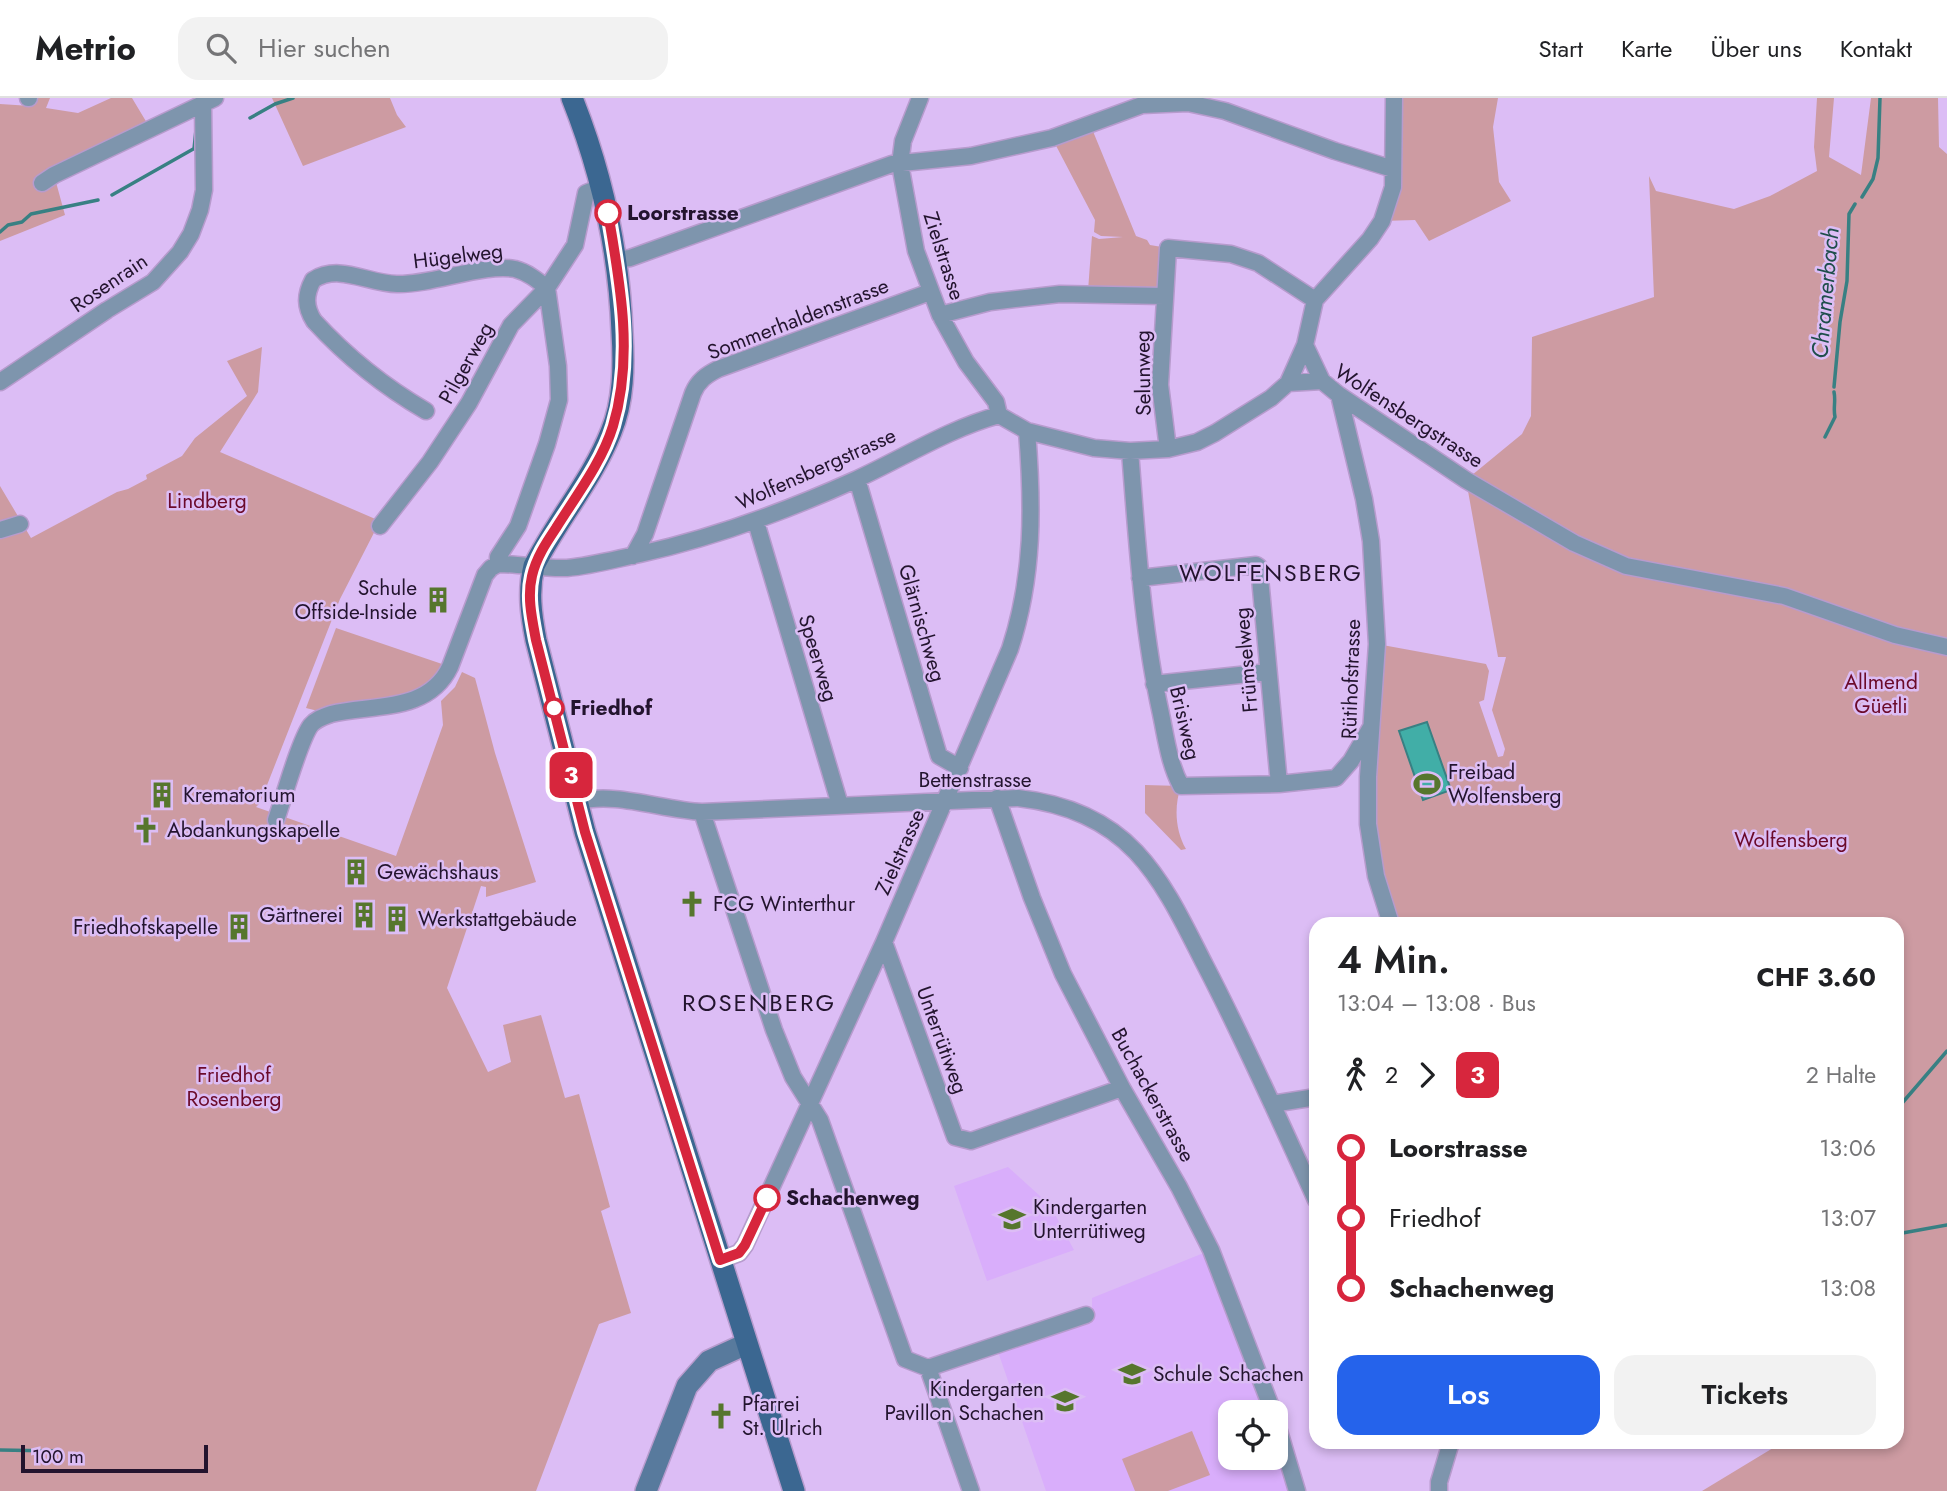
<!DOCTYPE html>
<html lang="de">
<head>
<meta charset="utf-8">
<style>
  :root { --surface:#fff; --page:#f2f2f2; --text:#202124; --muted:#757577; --line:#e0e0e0; --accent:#2563eb }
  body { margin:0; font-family:Jost,sans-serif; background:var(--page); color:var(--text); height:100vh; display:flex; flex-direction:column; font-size:26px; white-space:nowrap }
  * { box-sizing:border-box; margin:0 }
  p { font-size:23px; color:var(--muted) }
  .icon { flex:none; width:38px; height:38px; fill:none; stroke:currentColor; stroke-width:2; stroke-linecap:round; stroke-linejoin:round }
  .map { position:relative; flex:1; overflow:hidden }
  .details { position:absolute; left:1309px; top:819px; width:595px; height:532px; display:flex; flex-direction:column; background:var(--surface); border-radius:21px; box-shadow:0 4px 10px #0003 }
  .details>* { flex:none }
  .badge { padding:0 14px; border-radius:10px; font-size:24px; line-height:46px }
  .buttons { position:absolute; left:1218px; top:1302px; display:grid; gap:14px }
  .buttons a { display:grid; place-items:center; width:70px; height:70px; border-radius:14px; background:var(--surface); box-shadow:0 4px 10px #0003; font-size:35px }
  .scale { position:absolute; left:21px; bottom:18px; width:187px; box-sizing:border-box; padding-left:7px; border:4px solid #23142e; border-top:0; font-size:19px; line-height:24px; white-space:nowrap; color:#23142e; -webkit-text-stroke:5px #dcbdf5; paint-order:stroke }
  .map>.badge { position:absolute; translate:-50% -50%; box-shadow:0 0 0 4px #fff }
  .legs { display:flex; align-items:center; gap:10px; height:77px; padding:0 28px; font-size:23px }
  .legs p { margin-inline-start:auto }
  .head { display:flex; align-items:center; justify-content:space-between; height:119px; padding:0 28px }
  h1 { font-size:38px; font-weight:600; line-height:52px }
  .cta { display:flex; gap:14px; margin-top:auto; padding:14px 28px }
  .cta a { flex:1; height:80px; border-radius:21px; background:var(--accent); color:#fff; font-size:28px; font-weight:600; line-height:80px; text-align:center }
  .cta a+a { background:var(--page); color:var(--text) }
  ul { padding:0 28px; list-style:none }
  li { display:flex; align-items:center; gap:24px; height:70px; font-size:26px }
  li i { display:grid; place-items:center; width:10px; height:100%; margin:0 9px; background:currentColor }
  li i::after { content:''; width:18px; height:18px; margin:-9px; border:5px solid; border-radius:50%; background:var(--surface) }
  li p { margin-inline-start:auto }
  li:first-child i { background:linear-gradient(#0000 50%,currentColor 0) }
  li:last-child i { background:linear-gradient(currentColor 50%,#0000 0) }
  header { display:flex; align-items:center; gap:42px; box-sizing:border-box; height:98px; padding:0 35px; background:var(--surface); border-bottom:2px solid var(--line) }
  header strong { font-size:33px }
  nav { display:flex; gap:38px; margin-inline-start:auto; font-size:24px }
  .search { width:490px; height:63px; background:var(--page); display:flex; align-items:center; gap:18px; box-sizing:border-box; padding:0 24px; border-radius:21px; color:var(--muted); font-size:26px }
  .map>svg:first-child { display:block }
  .built { fill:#d9aefb }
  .green { fill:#cd9ba2 }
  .water { fill:#41aea7; stroke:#388083; stroke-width:2 }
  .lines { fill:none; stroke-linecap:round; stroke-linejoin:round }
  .stream { stroke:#388083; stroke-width:3.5 }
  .street-casing { stroke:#b79bcd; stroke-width:19 }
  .secondary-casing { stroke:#b79bcd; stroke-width:24 }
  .primary-casing { stroke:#b79bcd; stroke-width:24 }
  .street { stroke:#7e95ad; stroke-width:16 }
  .secondary { stroke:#587a9d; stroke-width:21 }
  .primary { stroke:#3b6791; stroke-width:21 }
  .line-1-casing { stroke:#fff; stroke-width:16 }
  .line-1 { stroke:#d7263d; stroke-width:10 }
  .stop-1-dot { fill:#fff; stroke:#d7263d; stroke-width:3.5 }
  .labels { text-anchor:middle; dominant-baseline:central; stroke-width:5; stroke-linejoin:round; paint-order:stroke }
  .stop-label { font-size:21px; font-weight:bold; fill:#23142e; stroke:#dcbdf5; text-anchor:start }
  .street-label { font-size:21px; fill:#23142e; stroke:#dcbdf5 }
  .park-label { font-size:21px; fill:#6b0a2a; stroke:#dcbdf5 }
  .poi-label { font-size:21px; fill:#23142e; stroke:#dcbdf5; text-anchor:start }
  .water-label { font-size:23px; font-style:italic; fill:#1f4e4b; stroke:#dcbdf5 }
  .neighbourhood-label { font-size:23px; letter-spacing:2px; fill:#23142e; stroke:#dcbdf5 }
  .quarter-label { font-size:24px; letter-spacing:2px; fill:#23142e; stroke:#dcbdf5 }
</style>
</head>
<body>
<header>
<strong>Metrio</strong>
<div class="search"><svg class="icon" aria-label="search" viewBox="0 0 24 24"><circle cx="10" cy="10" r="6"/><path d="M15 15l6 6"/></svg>Hier suchen</div>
<nav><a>Start</a><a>Karte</a><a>Über uns</a><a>Kontakt</a></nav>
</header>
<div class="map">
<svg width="1947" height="1393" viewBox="0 0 1947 1393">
  <rect width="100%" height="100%" fill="#dcbdf5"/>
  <path class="built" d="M 1008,1069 L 1050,1107 L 1074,1152 L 987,1183 L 954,1088 Z
    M 1211,1152 L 1273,1314 L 1230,1314 L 1230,1360 L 1276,1360 L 1276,1323 L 1297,1393 L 1046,1393 L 996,1248 L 1086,1217 L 1092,1211 L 1092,1200 Z"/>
  <path class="green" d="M 34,0 L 50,0 L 46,10 L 78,15 L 111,0 L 132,0 L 147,25 L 54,77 L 65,117 L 0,143 L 0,6 L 31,8 Z
    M 272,0 L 390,0 L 397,17 L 406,29 L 303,68 Z
    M 1394,0 L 1498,0 L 1493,29 L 1499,84 L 1511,103 L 1429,143 L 1415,122 L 1382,123 Z
    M 1817,0 L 1834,0 L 1829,59 L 1861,77 L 1871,0 L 1938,0 L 1939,49 L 1947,56 L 1947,1393 L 1702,1393 L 1783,1344 L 1897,1344 L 1897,826 L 1391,826 L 1368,726 L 1377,546 L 1486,566 L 1489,573 L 1484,602 L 1479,604 L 1498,659 L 1503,658 L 1505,651 L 1492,612 L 1506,559 L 1498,559 L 1466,382 L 1522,336 L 1531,318 L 1532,239 L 1654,199 L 1649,78 L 1656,93 L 1734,111 L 1770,98 L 1817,73 L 1814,49 Z
    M 1090,26 L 1136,138 L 1147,142 L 1150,147 L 1168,150 L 1164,198 L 1088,193 L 1092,138 L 1099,141 L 1123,139 L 1101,138 L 1094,134 L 1095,122 L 1052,40 Z
    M 262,249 L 258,294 L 220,354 L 380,423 L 340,501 L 260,705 L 256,709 L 396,758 L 443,627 L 441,603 L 455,589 L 462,574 L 475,580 L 495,655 L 536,784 L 486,799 L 486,789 L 481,788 L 447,890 L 488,974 L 511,964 L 503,927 L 541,917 L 565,1000 L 579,996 L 610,1109 L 601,1113 L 631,1215 L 599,1226 L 536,1393 L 0,1393 L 0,388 L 31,440 L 117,394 L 128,391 L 147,381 L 146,377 L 182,358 L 195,340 L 247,298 L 227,263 Z
    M 336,530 L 445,567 L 440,576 L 419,595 L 318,613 L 306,610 Z
    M 1145,687 L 1181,688 C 1174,708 1175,732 1186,751 L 1181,752 L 1145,715 Z
    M 1192,1333 L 1210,1377 L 1168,1393 L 1135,1393 L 1122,1361 Z"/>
  <path class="water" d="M 1427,624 L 1451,692 L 1423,702 L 1399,633 Z"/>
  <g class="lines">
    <path class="stream" d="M 250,20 L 275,6 L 293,0
      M 194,51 L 197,22
      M 112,97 L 195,50
      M 1862,99 L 1873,81 L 1878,60 L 1880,0
      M 0,134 L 8,127 L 22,124 L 31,116 L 98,102
      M 1834,289 L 1840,224 L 1847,183 L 1849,116 L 1855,106
      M 1825,339 L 1835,319 C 1833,310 1836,303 1834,294
      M 1897,1011 L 1947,953
      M 1897,1136 L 1947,1127
      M 0,1352 L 56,1353"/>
    <g class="street-casing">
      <path id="street" d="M 28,0 L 29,0
        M 920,0 L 903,43 L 900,66 L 916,153 L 940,217 L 966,264 L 996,304 L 999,317
        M 42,85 L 54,77 L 215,0
        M 616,162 L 630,160 L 892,66 L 971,58 L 1052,40 L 1142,7 L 1188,5 L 1225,13 L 1335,53 L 1393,71
        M 940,217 L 990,204 L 1060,196 L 1164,198
        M 1322,283 L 1305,247 L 1315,202 L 1370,141 L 1382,123 L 1393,89 L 1394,0
        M 0,284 L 107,212 L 153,184 L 180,154 L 191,136 L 200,112 L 204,92 L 203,6
        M 1288,285 L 1305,247
        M 1339,297 L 1364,401 L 1371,443 L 1377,546 L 1368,679 L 1368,726 L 1376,778 L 1391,826
        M 426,313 C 383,288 348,260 314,223 C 305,209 305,197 313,182 C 340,165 368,186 397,186 C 432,187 484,165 515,171 C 527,174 537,182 547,190 L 558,268 L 559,302 L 547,346 L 518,428 L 498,459 L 498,466
        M 1168,351 L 1160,287 L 1168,150 L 1231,156 L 1258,165 L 1315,202
        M 1130,353 C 1137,441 1142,530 1161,616 C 1166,640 1169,665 1181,688 L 1279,686 L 1336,680 L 1351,663 L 1371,629
        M 857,381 L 939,658 L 960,670
        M 756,424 L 840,707
        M 380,428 L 430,364 L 469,305 L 511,227 L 547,190 L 575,147 L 586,95 L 601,89
        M 0,432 L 20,426
        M 633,458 L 645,436 L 693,295 C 698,283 706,277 718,271 L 930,194
        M 1140,480 L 1256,467 L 1259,469 L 1279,686
        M 1154,586 L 1268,574
        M 997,700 L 1032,800 L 1063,876 L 1122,990 L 1179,1089 L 1211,1152 L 1273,1314
        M 577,704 C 614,693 662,712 702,714 L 1018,700 C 1062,705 1105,721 1136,754 C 1166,786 1185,828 1205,867 C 1245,944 1280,1023 1316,1102
        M 702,714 L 774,932 L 793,979 L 820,1022 L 905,1261 L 928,1270 L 971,1393
        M 276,722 C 283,702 300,641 311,627 C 316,621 323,619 331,616 C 373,606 428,615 450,569 L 485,477 L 491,470 L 498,466 C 520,466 544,471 567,470 C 591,468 616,461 640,456 C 716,439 784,414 855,382 C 903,360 948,331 999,317 L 1027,333 L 1094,350 L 1130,353 L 1168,351 L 1197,344 L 1215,335 L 1271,300 L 1288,285 L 1322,283 L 1339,297 L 1466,382 L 1574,445 L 1626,468 L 1784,498 L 1895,537 L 1947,549
        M 884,844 L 955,1039 L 971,1043 L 1122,990
        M 1272,1006 L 1316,999
        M 720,1162 L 739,1155 L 745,1147 L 884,844 L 1010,551 C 1034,478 1033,408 1027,333
        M 928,1270 L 1086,1217
        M 1276,1323 L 1297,1393
        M 1439,1393 L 1439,1384 L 1451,1344"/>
    </g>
    <g class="secondary-casing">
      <path id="secondary" d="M 646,1393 L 687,1288 L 709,1263 L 746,1246"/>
    </g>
    <g class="primary-casing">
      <path id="primary" d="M 572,0 C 602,75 619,153 622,234 C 624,267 624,303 611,334 C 592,382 557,422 534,468 C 528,493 531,516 536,542 L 585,734 L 794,1393"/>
    </g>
    <use href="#street" class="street"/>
    <use href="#secondary" class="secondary"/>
    <use href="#primary" class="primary"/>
  </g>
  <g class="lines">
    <g class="line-1-casing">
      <path id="line-1" d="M 608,115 C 620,184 634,259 613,328 C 602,364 576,398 556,430 C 546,445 536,460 532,478 C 527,499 532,521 536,542 L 585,734 L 720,1162 L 739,1155 L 745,1147 L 767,1100"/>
    </g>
    <use href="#line-1" class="line-1"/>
  </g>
  <defs>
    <g id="building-bare" transform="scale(2.1)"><path d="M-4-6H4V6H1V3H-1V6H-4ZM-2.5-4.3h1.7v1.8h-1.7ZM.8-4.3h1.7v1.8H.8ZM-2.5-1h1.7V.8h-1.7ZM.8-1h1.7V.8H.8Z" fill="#56762d" stroke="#dcbdf5" stroke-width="2.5" paint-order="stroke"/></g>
    <g id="stadium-bare" transform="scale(2.1)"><path d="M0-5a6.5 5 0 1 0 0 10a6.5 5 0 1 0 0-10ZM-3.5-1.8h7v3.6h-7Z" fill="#56762d" stroke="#dcbdf5" stroke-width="2.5" paint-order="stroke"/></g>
    <g id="church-bare" transform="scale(2.1)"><path d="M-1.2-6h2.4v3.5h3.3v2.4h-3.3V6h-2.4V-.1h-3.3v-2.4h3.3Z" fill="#56762d" stroke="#dcbdf5" stroke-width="2.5" paint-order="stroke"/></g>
    <g id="school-bare" transform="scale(2.1)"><path d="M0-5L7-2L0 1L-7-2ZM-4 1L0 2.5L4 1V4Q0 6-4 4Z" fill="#56762d" stroke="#dcbdf5" stroke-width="2.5" paint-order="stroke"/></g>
  </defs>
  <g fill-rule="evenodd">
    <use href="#building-bare" x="438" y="502"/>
    <use href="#stadium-bare" x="1427" y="686"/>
    <use href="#building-bare" x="162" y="697"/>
    <use href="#church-bare" x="146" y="732"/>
    <use href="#building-bare" x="356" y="774"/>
    <use href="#church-bare" x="692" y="806"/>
    <use href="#building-bare" x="364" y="817"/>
    <use href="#building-bare" x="397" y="821"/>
    <use href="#building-bare" x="239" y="829"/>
    <use href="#school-bare" x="1012" y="1121"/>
    <use href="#school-bare" x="1132" y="1276"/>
    <use href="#school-bare" x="1065" y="1303"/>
    <use href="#church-bare" x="721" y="1318"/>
  </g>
  <g class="stop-1-dot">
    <circle cx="608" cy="115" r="12"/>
    <circle cx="554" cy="610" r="9"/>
    <circle cx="767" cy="1100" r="12"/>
  </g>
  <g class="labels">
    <g class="stop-label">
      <text x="627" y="115">Loorstrasse</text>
      <text x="570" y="610">Friedhof</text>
      <text x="786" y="1100">Schachenweg</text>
    </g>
    <g class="street-label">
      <text transform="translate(458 158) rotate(-7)">Hügelweg</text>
      <text transform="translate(944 158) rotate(72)">Zielstrasse</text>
      <text transform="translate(109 185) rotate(-34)">Rosenrain</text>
      <text transform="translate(798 221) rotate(-21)">Sommerhaldenstrasse</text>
      <text transform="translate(466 265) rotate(-61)">Pilgerweg</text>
      <text transform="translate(1143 275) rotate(-91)">Selunweg</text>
      <text transform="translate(1409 318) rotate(33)">Wolfensbergstrasse</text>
      <text transform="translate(816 371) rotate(-24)">Wolfensbergstrasse</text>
      <text transform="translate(922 525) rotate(74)">Glärnischweg</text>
      <text transform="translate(818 560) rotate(73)">Speerweg</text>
      <text transform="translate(1246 562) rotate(-95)">Frümselweg</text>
      <text transform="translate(1351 581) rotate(-88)">Rütihofstrasse</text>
      <text transform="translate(1185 625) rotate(77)">Brisiweg</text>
      <text x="975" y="682">Bettenstrasse</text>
      <text transform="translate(900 754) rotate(-66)">Zielstrasse</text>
      <text transform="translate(942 942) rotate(70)">Unterrütiweg</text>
      <text transform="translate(1153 997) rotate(61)">Buchackerstrasse</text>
    </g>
    <g class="park-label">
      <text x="207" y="403">Lindberg</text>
      <text x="1881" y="584">Allmend<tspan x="1881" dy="24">Güetli</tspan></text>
      <text x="1791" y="742">Wolfensberg</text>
      <text x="234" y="977">Friedhof<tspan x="234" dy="24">Rosenberg</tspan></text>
    </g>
    <g class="poi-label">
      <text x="417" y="490" text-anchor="end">Schule<tspan x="417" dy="24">Offside-Inside</tspan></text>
      <text x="1448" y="674">Freibad<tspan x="1448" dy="24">Wolfensberg</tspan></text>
      <text x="183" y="697">Krematorium</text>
      <text x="167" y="732">Abdankungskapelle</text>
      <text x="377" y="774">Gewächshaus</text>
      <text x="713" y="806">FCG Winterthur</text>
      <text x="343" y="817" text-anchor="end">Gärtnerei</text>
      <text x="418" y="821">Werkstattgebäude</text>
      <text x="218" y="829" text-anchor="end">Friedhofskapelle</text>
      <text x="1033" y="1109">Kindergarten<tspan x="1033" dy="24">Unterrütiweg</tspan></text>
      <text x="1153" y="1276">Schule Schachen</text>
      <text x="1044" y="1291" text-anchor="end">Kindergarten<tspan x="1044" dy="24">Pavillon Schachen</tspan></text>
      <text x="742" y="1306">Pfarrei<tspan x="742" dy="24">St. Ulrich</tspan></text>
    </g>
    <g class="water-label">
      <text transform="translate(1825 195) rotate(-85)">Chramerbach</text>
    </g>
    <g class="neighbourhood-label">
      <text x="1271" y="475">WOLFENSBERG</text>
    </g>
    <g class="quarter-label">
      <text x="759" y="904">ROSENBERG</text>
    </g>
  </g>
</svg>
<div class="buttons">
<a><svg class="icon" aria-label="locate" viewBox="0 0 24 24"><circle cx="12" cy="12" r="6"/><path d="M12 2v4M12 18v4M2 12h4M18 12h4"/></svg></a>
</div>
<div class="scale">100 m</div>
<b class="badge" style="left:571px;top:677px;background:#d7263d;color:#fff">3</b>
<section class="details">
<div class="head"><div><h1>4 Min.</h1><p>13:04 – 13:08 · Bus</p></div><b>CHF 3.60</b></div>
<div class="legs"><svg class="icon" aria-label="walk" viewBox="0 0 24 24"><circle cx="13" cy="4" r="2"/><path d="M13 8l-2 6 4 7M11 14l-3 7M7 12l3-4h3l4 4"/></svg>2<svg class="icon" aria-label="forward" viewBox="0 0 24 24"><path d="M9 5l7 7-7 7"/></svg><b class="badge" style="background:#d7263d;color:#fff">3</b><p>2 Halte</p></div>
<ul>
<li><i style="color:#d7263d"></i><b>Loorstrasse</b><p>13:06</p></li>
<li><i style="color:#d7263d"></i><span>Friedhof</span><p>13:07</p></li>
<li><i style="color:#d7263d"></i><b>Schachenweg</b><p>13:08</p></li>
</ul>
<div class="cta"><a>Los</a><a>Tickets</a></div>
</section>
</div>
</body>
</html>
